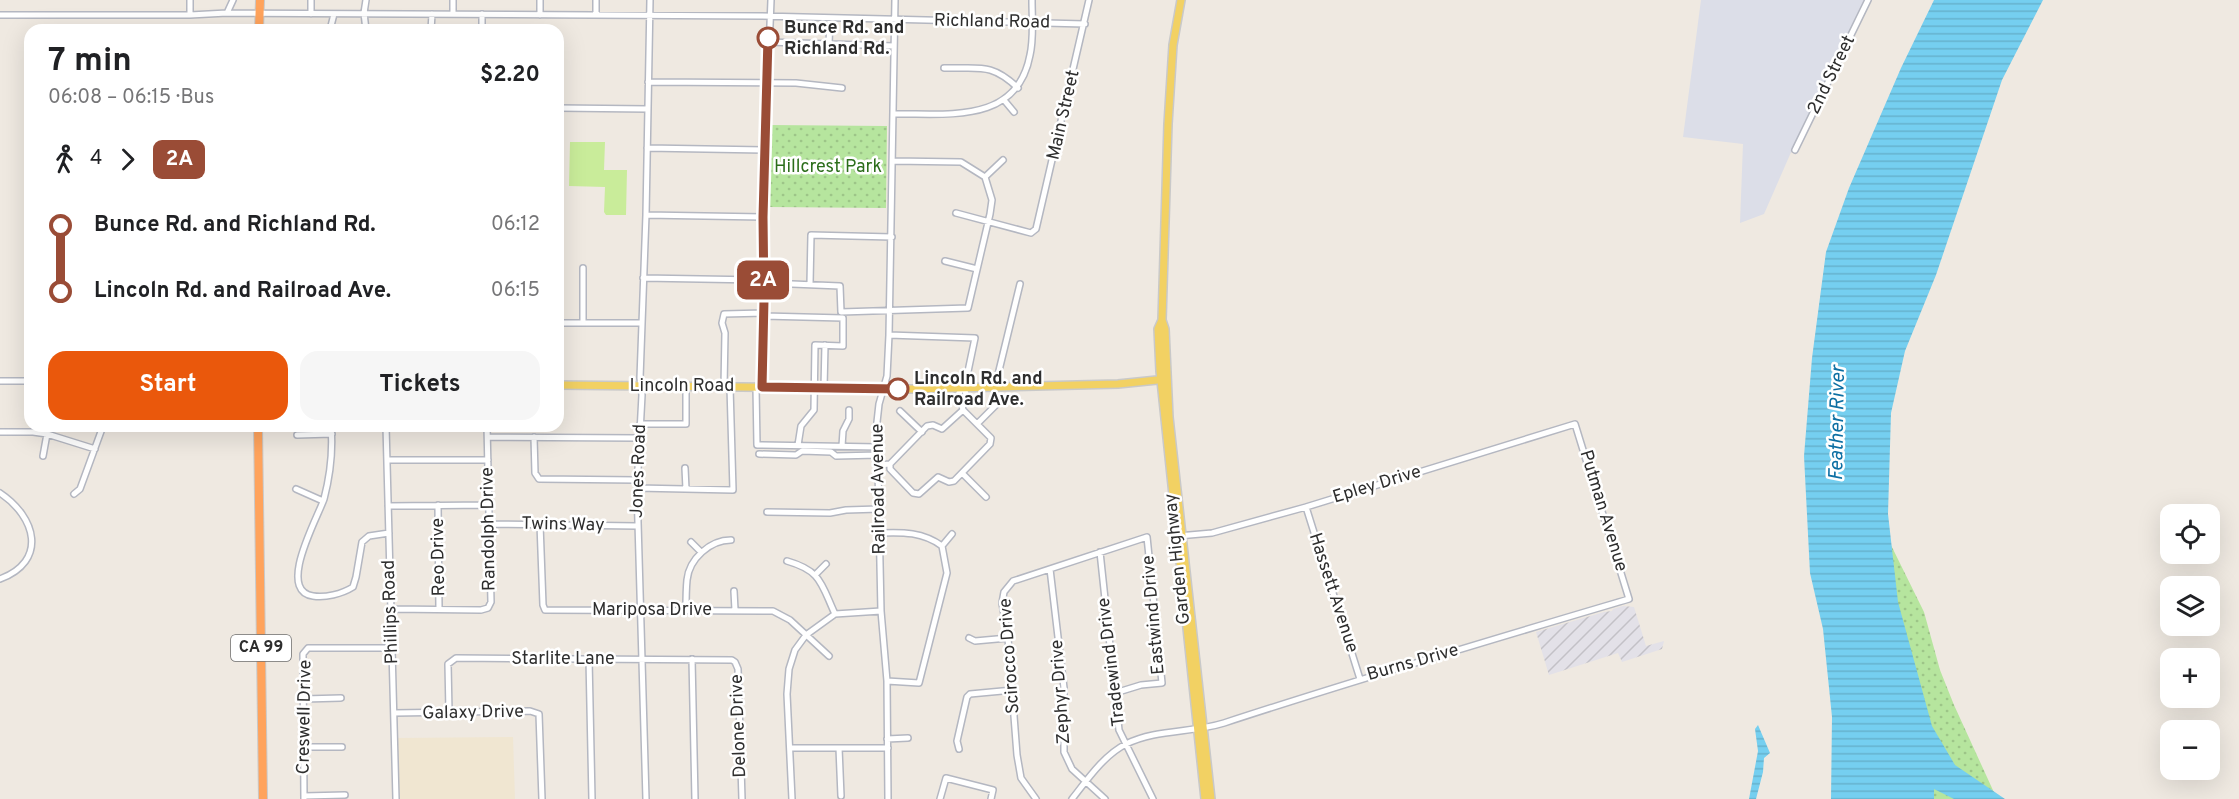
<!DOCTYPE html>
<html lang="en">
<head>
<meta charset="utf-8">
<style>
  :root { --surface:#fff; --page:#f6f6f6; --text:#202124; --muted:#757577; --accent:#ea580c }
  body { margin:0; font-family:Overpass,sans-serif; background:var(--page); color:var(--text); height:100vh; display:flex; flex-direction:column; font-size:22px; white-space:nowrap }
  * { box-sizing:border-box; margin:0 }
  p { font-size:20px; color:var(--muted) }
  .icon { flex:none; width:33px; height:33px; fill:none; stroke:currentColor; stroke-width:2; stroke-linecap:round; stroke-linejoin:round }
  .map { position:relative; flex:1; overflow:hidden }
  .side { position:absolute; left:24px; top:24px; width:540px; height:408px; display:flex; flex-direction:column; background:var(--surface); border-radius:18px; box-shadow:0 6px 24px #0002 }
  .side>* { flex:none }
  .badge { padding:0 12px; border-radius:9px; font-size:21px; line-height:39px }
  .buttons { position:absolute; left:2160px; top:504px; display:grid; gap:12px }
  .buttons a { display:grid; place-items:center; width:60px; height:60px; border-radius:12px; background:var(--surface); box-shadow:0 6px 24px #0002; font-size:30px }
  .map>.badge { position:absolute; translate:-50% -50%; box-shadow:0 0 0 3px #fff }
  .legs { display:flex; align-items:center; gap:9px; height:66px; padding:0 24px; font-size:20px }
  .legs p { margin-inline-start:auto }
  .overview { display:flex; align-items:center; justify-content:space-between; height:102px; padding:0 24px }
  h1 { font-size:33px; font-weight:700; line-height:45px }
  .action { display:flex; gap:12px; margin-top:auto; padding:12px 24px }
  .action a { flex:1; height:69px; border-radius:18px; background:var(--accent); color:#fff; font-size:24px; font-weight:700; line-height:69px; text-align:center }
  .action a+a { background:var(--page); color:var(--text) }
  ul { padding:0 24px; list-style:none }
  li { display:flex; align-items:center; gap:21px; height:66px; font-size:22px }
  li i { display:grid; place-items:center; width:9px; height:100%; margin:0 8px; background:currentColor }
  li i::after { content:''; width:15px; height:15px; margin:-8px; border:4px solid; border-radius:50%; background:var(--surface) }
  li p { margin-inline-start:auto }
  li:first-child i { background:linear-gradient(#0000 50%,currentColor 0) }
  li:last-child i { background:linear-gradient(currentColor 50%,#0000 0) }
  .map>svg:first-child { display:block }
  .industrial { fill:url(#industrial-furrows) }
  .education { fill:#f0e6d1 }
  .airport { fill:#dcdee8 }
  .grass { fill:url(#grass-dots) }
  .pitch { fill:#c9ec9a }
  .water { fill:url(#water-rules) }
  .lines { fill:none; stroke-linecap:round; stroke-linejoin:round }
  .minor-casing { stroke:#b4b7c1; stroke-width:8 }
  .major-casing { stroke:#c9c9c9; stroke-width:10 }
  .highway-casing { stroke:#c9c9c9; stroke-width:10 }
  .minor { stroke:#fff; stroke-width:5 }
  .major { stroke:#f2d163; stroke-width:7 }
  .highway { stroke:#ffa35c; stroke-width:8 }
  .line-1-casing { stroke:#fff; stroke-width:14 }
  .line-1 { stroke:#9a4c36; stroke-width:9 }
  .stop-1-dot { fill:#fff; stroke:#9a4c36; stroke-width:3 }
  .labels { text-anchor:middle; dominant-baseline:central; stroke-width:5; stroke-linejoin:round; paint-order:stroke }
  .shield { fill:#fff; stroke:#6d6d6d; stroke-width:1.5 }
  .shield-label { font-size:16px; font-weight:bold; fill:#2e2e2e }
  .street-label { font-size:18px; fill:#2e2e2e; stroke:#fff }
  .stop-label { font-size:18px; font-weight:bold; fill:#2e2e2e; stroke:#fff; text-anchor:start }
  .park-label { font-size:18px; fill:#2c6e1b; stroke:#fff }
  .water-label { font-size:20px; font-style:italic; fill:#0d6fa3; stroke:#fff }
</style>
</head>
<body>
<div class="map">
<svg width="2239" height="799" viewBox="0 0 2239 799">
  <defs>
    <pattern id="industrial-furrows" width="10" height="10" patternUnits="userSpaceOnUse" patternTransform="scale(1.5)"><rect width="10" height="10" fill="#e3e1e8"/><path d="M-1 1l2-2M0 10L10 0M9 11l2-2" fill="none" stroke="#c3c1c7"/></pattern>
    <pattern id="grass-dots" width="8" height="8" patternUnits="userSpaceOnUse" patternTransform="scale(1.5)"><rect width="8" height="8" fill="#b6e59e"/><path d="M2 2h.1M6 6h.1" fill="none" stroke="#9dc588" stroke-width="1.8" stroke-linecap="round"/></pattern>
    <pattern id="water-rules" width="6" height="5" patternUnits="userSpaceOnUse" patternTransform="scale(1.5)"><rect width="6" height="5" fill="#75cff0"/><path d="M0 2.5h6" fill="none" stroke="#66b2ce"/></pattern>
  </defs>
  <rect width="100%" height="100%" fill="#efe9e1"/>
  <path class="industrial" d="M 1623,606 L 1634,607 L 1646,646 L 1664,641 L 1662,649 L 1622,662 L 1618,653 L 1549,675 L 1536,632 L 1604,612 L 1612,611 L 1613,609 Z"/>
  <path class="education" d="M 513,737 L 515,799 L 399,799 L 397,738 Z"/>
  <path class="airport" d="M 1701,0 L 1866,0 L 1792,150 L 1764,214 L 1740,223 L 1743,144 L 1683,137 Z"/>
  <path class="grass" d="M 770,125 L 887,126 L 886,208 L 768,207 Z
    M 1887,537 L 1924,612 L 1940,670 L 1954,705 L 1997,799 L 1930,799 L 1905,672 Z"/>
  <path class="pitch" d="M 570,142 L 605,142 L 604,170 L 627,170 L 626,215 L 606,215 L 604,212 L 605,187 L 569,186 Z"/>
  <path class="water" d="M 1934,0 L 2043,0 L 2002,80 L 1936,275 L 1905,351 L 1891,413 L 1888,514 L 1898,602 L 1932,726 L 1955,765 L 2005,799 L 1954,799 L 1934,789 L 1934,799 L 1831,799 L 1832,717 L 1823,629 L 1810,573 L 1804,456 L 1812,358 L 1826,252 L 1849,188 L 1901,68 Z
    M 1758,725 L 1770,753 L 1764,758 L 1763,772 L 1756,799 L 1749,799 L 1758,751 L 1755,729 Z"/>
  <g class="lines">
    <g class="minor-casing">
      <path id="minor" d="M 190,0 L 190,15
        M 366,0 L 364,13 L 366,30
        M 227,13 L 233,0
        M 311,14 L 311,0
        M 453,14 L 453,0
        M 0,15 L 190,15 L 227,13 L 762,16 L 1085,24
        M 540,15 L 540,0
        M 596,15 L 596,0
        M 330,30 L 334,14
        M 431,30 L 432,14
        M 482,30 L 482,14
        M 768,42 L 894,46
        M 829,44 L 830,18
        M 944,68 C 979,69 991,62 1018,88
        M 648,82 L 796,83 L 842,88
        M 1004,100 L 1014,112
        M 558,108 L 648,109
        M 893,114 C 947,113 1017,125 1030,55 C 1034,38 1032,18 1032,0
        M 647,148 L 765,150
        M 1795,150 L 1868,0
        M 985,177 L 1003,160
        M 956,213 L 1031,233 L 1036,229 L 1089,0
        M 646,215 L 763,217
        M 945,261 L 977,269
        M 643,278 L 758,280 L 768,283 L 840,286 L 841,312 L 968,308 L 990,214 L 992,200 L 985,177 L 961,162 L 893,161
        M 810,284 L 811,235 L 892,237
        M 764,316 L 843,318 L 843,346 L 815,345 L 814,410 L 801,426 L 798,445
        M 558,323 L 641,323
        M 583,323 L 583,268
        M 889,335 L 975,338 L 966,381 L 959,393 L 963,410
        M 0,381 L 30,381
        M 724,387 L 725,333 L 722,323 L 724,314 L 764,313
        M 756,387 L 757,445 L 878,447
        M 763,387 L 765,150 L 771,0
        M 995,387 L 1020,284
        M 824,388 L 825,345
        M 963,406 C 967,399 968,395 963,388
        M 900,411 L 922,432
        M 978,423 L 998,403
        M 640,424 L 686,424 L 686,387
        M 331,426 C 333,450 330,476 324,499 C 318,517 276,591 313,596 C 325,598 342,594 353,587 L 356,577 L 362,542 L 369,536 L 389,533
        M 386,426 L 396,799
        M 0,432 L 33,432 L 47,434 L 95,449
        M 297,435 L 332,434
        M 488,437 L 639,438
        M 534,437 L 535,473 L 539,479 L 637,480
        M 842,446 L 843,431 L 849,419 L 849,410
        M 759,454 L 796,455 L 802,451 L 831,452 L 836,456 L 878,455
        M 43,456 L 47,434
        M 387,460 L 488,460
        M 878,465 L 890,464 L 927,426 L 933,425 L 942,429 L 963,410 L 991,438 L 990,444 L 954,481 L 949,482 L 938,477 L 919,494 L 913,493 L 890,469 L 890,464
        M 685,468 L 686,489
        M 962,473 L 986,497
        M 637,488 L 733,490 L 730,387
        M 296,489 L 323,501
        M 0,493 C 36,517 48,561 0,579
        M 74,494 L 80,489 L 103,426
        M 438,505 L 439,609
        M 388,506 L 489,505
        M 1306,507 L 1360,679
        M 767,512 L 830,513 L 846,510 L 879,509
        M 489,524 L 637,526
        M 540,524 L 543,605 L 545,610 L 773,611 L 790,620 L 829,656
        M 880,533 C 903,532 923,532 942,546 L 947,573 L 919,683 L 887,681
        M 691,542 L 701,552
        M 942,546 L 952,534
        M 1100,552 L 1119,730 L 1153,799
        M 787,561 C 822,571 821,584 835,614
        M 1050,569 L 1064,688 L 1064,752 L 1072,769 L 1105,799
        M 816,574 L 826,564
        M 734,591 L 735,610
        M 391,609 L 481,610 L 488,608 L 491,602 L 487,426
        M 686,610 C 686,600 686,590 687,580 C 689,559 710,540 731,540
        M 969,638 L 975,641 L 1008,638
        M 589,659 L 592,799
        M 692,659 L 695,799
        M 304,699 L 341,698
        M 449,712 L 448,664 L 456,658 L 732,660 L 735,662 L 738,669 L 742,799
        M 394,713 L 530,711 L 539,714 L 542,799
        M 887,739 L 908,738
        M 305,747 L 342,747
        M 790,748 L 888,748
        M 839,748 L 841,796
        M 959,749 L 957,741 L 967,697 L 970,694 L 1013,690
        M 304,796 L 345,795
        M 304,799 L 303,654 L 308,648 L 392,648
        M 646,799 L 637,488 L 642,395 L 640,378 L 646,215 L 650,0
        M 792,799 L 787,694 L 789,669 L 795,650 L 806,635 L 835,614 L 881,611
        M 888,799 L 887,681 L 881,611 L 877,422 L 879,404 L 887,376 L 889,335 L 895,0
        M 940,799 L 946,778 L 993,790 L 991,799
        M 1036,799 L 1021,778 L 1017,755 L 1008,638 L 1002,603 L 1004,592 L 1013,581 L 1147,537 L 1162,683 L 1141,685 L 1115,693
        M 1072,799 C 1087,780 1104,755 1126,744 C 1156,729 1192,733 1224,723 C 1358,679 1494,639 1629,599 L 1575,424 L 1306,507 L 1212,533 L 1178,536"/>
    </g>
    <g class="major-casing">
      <path id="major" d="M 1181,0 L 1173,45 L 1168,124 L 1162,320 L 1158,329 L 1160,371 L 1205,799
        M 1162,320 L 1165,329 L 1169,417 L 1211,799
        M 558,385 L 912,389 L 1118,384 L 1167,379"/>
    </g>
    <g class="highway-casing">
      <path id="highway" d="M 259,30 L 260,0
        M 258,426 L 263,799"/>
    </g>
    <use href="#minor" class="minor"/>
    <use href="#major" class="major"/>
    <use href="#highway" class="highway"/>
  </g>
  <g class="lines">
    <g class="line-1-casing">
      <path id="line-1" d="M 768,38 L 763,217 L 764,300 L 762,387 L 898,389"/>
    </g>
    <use href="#line-1" class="line-1"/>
  </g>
  <g class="stop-1-dot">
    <circle cx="768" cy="38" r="10"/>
    <circle cx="898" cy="389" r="10"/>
  </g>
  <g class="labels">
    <rect class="shield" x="231" y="635" width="60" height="26" rx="4.5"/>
    <g class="shield-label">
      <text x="261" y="648">CA 99</text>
    </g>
    <g class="street-label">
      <text transform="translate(992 22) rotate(1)">Richland Road</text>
      <text transform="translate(1832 75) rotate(-64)">2nd Street</text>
      <text transform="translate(1064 115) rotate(-77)">Main Street</text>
      <text x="682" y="386">Lincoln Road</text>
      <text transform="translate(639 471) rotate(-88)">Jones Road</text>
      <text transform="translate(1377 485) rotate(-17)">Epley Drive</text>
      <text transform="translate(879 489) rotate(-91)">Railroad Avenue</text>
      <text transform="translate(1603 511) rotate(73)">Putman Avenue</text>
      <text transform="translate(563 525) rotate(1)">Twins Way</text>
      <text transform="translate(489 529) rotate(-91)">Randolph Drive</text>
      <text transform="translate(439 557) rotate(-91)">Reo Drive</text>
      <text transform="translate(1178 559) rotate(-96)">Garden Highway</text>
      <text transform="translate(1333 593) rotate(72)">Hassett Avenue</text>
      <text x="652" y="610">Mariposa Drive</text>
      <text transform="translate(391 612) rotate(-92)">Phillips Road</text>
      <text transform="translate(1154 615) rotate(-95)">Eastwind Drive</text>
      <text transform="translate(1010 656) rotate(-94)">Scirocco Drive</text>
      <text x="563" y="659">Starlite Lane</text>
      <text transform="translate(1112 662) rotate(-97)">Tradewind Drive</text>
      <text transform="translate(1413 663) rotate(-16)">Burns Drive</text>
      <text transform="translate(1061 692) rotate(-94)">Zephyr Drive</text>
      <text transform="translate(473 713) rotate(-1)">Galaxy Drive</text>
      <text transform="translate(305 717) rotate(-89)">Creswell Drive</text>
      <text transform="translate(739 726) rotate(-92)">Delone Drive</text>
    </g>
    <g class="stop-label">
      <text x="784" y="28">Bunce Rd. and<tspan x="784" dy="21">Richland Rd.</tspan></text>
      <text x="914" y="379">Lincoln Rd. and<tspan x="914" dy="21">Railroad Ave.</tspan></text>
    </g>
    <g class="park-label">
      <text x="828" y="167">Hillcrest Park</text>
    </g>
    <g class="water-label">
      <text transform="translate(1838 423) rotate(-89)">Feather River</text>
    </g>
  </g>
</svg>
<div class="buttons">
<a><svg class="icon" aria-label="locate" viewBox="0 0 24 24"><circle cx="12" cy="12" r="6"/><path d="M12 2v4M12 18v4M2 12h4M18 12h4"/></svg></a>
<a><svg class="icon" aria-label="layers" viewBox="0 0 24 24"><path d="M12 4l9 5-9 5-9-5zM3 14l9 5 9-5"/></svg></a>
<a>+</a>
<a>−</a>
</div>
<b class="badge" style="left:763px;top:280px;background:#9a4c36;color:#fff">2A</b>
<section class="side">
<div class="overview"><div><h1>7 min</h1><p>06:08 – 06:15 · Bus</p></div><b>$2.20</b></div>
<div class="legs"><svg class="icon" aria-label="walk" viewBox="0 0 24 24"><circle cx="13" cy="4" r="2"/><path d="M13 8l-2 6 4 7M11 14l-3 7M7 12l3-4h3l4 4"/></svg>4<svg class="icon" aria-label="forward" viewBox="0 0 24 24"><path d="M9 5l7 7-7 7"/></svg><b class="badge" style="background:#9a4c36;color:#fff">2A</b></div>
<ul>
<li><i style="color:#9a4c36"></i><b>Bunce Rd. and Richland Rd.</b><p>06:12</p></li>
<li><i style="color:#9a4c36"></i><b>Lincoln Rd. and Railroad Ave.</b><p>06:15</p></li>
</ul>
<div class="action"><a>Start</a><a>Tickets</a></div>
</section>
</div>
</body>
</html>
